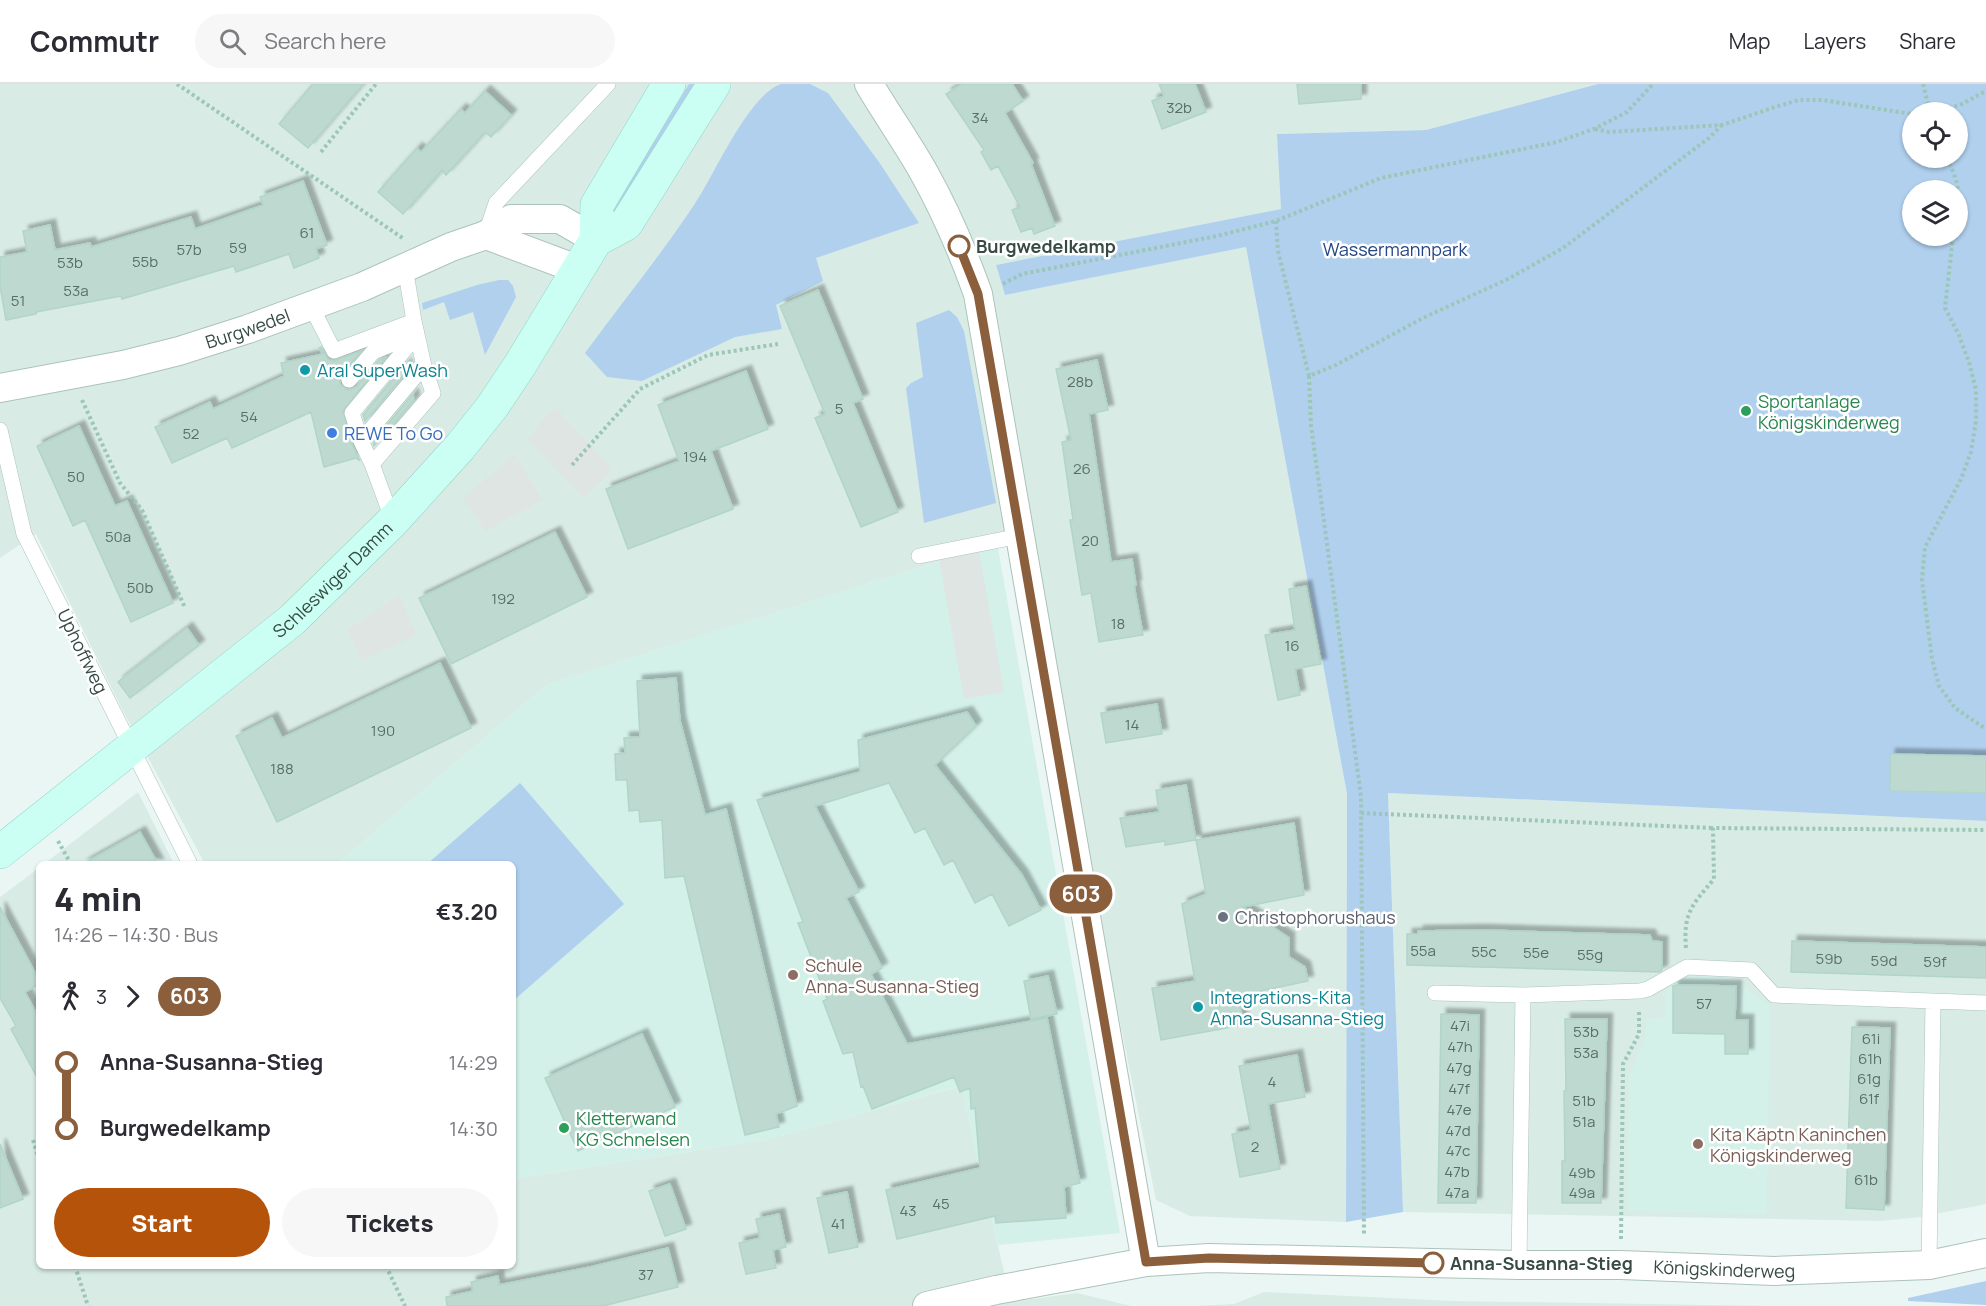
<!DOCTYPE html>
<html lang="en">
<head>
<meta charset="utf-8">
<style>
  :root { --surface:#fff; --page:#f7f7f7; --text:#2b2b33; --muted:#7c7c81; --line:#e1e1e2; --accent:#b45309 }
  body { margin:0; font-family:Manrope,sans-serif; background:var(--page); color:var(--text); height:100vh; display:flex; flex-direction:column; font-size:22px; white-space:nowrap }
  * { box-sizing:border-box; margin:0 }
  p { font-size:20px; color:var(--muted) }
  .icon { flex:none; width:33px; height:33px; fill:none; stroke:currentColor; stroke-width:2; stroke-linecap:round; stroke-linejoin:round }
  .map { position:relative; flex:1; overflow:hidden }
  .panel { position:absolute; left:36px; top:777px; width:480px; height:408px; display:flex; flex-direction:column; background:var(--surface); border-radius:9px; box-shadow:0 2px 4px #0004 }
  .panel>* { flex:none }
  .badge { padding:0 12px; border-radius:20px; font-size:21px; line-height:39px }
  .tools { position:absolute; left:1902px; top:18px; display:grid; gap:12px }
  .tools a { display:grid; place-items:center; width:66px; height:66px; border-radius:50%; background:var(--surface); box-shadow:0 2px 4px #0004; font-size:30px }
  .map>.badge { position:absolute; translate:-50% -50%; box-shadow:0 0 0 3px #fff }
  .legs { display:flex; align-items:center; gap:9px; height:66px; padding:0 18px; font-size:20px }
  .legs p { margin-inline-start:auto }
  .head { display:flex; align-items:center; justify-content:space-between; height:102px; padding:0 18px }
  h1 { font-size:33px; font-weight:800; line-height:45px }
  .cta { display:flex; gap:12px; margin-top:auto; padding:12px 18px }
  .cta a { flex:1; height:69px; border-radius:36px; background:var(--accent); color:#fff; font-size:24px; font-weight:800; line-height:69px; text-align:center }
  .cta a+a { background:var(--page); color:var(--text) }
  ul { padding:0 18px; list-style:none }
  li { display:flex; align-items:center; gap:21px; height:66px; font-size:22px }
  li i { display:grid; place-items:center; width:9px; height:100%; margin:0 8px; background:currentColor }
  li i::after { content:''; width:15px; height:15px; margin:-8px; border:4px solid; border-radius:50%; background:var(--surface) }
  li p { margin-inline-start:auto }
  li:first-child i { background:linear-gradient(#0000 50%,currentColor 0) }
  li:last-child i { background:linear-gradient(currentColor 50%,#0000 0) }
  header { display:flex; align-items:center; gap:36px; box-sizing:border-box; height:84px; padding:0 30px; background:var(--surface); border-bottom:2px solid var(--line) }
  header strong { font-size:28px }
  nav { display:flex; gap:33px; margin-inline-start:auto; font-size:21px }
  .search { width:420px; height:54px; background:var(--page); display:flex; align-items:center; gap:15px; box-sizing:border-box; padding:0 21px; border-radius:33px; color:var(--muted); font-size:22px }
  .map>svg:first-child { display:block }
  .residential { fill:#d8ebe5 }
  .education { fill:#d3f0e9 }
  .green { fill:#b0d0ee; fill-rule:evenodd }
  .parking { fill:#dfe5e2 }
  .building { fill:#bed9cf; stroke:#b1d5c8; stroke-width:1.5; filter:url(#shadow) }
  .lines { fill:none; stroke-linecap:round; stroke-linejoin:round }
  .lane-casing { stroke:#abc3bb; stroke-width:16 }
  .street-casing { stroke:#abc3bb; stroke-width:30 }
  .secondary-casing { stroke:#94d6c7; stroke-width:34 }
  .path { stroke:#9bc6b8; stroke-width:4; stroke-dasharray:3 3; stroke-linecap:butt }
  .lane { stroke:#fff; stroke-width:15 }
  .street { stroke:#fff; stroke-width:28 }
  .secondary { stroke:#cbfff4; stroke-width:33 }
  .line-1-casing { stroke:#fff; stroke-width:14 }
  .line-1 { stroke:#8b5e3c; stroke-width:9 }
  .stop-1-dot { fill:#fff; stroke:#8b5e3c; stroke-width:3 }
  .culture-dot { fill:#0f9aa8; stroke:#fff; stroke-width:2 }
  .leisure-dot { fill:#2e9e5b; stroke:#fff; stroke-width:2 }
  .shop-dot { fill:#3f7fe0; stroke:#fff; stroke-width:2 }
  .worship-dot { fill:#6b7280; stroke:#fff; stroke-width:2 }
  .education-dot { fill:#8d6e63; stroke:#fff; stroke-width:2 }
  .labels { text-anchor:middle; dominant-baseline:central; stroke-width:5; stroke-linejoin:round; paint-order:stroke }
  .number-label { font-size:15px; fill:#596e67 }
  .stop-label { font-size:18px; font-weight:bold; fill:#374b44; stroke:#fff; text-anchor:start }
  .park-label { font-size:18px; fill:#234584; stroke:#fff }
  .street-label { font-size:18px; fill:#374b44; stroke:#fff }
  .culture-label { font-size:18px; fill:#0d838f; stroke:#fff; text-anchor:start }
  .leisure-label { font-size:18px; fill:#27864d; stroke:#fff; text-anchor:start }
  .shop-label { font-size:18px; fill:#366cbe; stroke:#fff; text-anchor:start }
  .worship-label { font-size:18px; fill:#5b616d; stroke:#fff; text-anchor:start }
  .education-label { font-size:18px; fill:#785e54; stroke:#fff; text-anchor:start }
</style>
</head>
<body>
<header>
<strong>Commutr</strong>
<div class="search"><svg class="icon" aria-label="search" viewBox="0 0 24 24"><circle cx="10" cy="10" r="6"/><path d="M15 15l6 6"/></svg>Search here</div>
<nav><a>Map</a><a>Layers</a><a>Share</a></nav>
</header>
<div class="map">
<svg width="1986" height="1222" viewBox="0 0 1986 1222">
  <defs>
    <filter id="shadow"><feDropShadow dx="5.5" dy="-5.5" stdDeviation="1.5" flood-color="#0004"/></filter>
  </defs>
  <rect width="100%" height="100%" fill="#eaf6f3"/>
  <path class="residential" d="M 0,0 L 1598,0 L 1426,46 L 1278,50 L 1281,125 L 996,181 L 1005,211 L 1246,163 L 1347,710 L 1346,1138 L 1190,1132 L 1156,1116 L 1021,448 L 997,459 L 546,601 L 337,780 L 205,780 L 121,623 L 36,450 L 0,474 Z
    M 138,708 L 174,780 L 44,780 Z
    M 1388,709 L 1986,737 L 1986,1120 L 1920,1133 L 1880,1137 L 1403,1128 Z
    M 39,784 L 39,1182 L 513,1182 L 513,1095 L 770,1055 L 961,1002 L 1011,1218 L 1077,1209 L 1131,1222 L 0,1222 L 0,813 Z
    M 1264,1208 L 1453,1217 L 1771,1222 L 1195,1222 L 1234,1220 Z"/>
  <path class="education" d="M 997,459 L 1120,1149 L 998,1161 L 960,1002 L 770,1055 L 513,1095 L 513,780 L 337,780 L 546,601 Z
    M 1680,887 L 1733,894 L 1770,922 L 1767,1130 L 1627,1127 L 1629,992 L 1646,953 L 1646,935 L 1666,933 L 1666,901 Z"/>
  <path class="green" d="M 689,0 L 700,0 L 603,146 L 634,90 Z
    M 781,0 L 810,0 L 828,9 L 879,78 L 919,139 L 816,174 L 823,197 L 776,221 L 782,245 L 735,253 L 642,297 L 607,293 L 585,269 C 621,220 660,172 694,121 C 714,92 748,11 781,0 Z
    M 1598,0 L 1986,0 L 1986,737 L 1388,709 L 1403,1128 L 1346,1138 L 1347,710 L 1246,163 L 1005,211 L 996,181 L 1281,125 L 1277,50 L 1426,46 ZM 1912,28 L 1958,28 L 1958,74 L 1912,74 ZM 1912,106 L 1958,106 L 1958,152 L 1912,152 Z
    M 499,196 L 508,196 L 513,202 L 516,213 L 485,271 L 473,228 L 450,236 L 444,218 L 423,226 L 422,219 L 477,201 Z
    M 949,226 L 957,233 L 964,247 L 996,419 L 924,439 L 906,304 L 911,299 L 923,293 L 916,239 Z
    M 520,699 L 624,820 L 513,917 L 513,780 L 427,780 Z
    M 1986,1197 L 1986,1221 L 1908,1217 L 1908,1214 Z"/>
  <path class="parking" d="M 555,323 L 612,385 L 584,415 L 527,355 Z
    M 515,370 L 542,416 L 485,447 L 463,414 Z
    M 978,462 L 1004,608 L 964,615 L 938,469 Z
    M 399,511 L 417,551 L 362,576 L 347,546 Z"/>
  <path class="building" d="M 313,0 L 363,0 L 308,64 L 279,40 Z
    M 962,0 L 1012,0 L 1023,17 L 1005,29 L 1033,79 L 1031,80 L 1055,142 L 1034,150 L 1032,144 L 1021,148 L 1012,126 L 1020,123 L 998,82 L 991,86 L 981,68 L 984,66 L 946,10 Z
    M 1159,0 L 1195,0 L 1206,28 L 1162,45 L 1152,17 L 1164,12 Z
    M 1297,0 L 1361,0 L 1361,15 L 1299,20 Z
    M 485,7 L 511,31 L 491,53 L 485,48 L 446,91 L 442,86 L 403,130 L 378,108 L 417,64 L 421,68 L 461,25 L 465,29 Z
    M 303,97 L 327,161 L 316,165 L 319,174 L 294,184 L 289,170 L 236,188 L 234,182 L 122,215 L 121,212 L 36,228 L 36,230 L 6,236 L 0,202 L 0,173 L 27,168 L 23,147 L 50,141 L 55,166 L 90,159 L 91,163 L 191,133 L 195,145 L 263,121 L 260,113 Z
    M 818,206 L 863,315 L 853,319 L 898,428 L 861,443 L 815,334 L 825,330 L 780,222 Z
    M 321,263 L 328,275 L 333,277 L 361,267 L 340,294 L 340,300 L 348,306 L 356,303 L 379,276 L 386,273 L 343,327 L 352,360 L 360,377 L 356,374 L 324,383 L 311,328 L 232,364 L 227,354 L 172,379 L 155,343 L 210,318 L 213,325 L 284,292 L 281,279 L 323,270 L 319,264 Z
    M 1097,276 L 1108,326 L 1089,330 L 1111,478 L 1132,475 L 1136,501 L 1134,502 L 1143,551 L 1099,558 L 1091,509 L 1082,511 L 1070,436 L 1073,436 L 1062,358 L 1071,356 L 1056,285 Z
    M 406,280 L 407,287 L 365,337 L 363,331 Z
    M 746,287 L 768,345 L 711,367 L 733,425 L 628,465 L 606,405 L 679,377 L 658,321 Z
    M 413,310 L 414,316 L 374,362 L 373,358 Z
    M 79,342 L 115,422 L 127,417 L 173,519 L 131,538 L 85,436 L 73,442 L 37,362 Z
    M 555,448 L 587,513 L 451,580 L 419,514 Z
    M 1306,502 L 1321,580 L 1295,585 L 1300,611 L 1278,616 L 1265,551 L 1295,546 L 1289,505 Z
    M 187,544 L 199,561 L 130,614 L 118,598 Z
    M 440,579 L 471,644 L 277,738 L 236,652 L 272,634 L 282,654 Z
    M 676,594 L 680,637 L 705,731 L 726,725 L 797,1022 L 776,1030 L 779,1043 L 745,1051 L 684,792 L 665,794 L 662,736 L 640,738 L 639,726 L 629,727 L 627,696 L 616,696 L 615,670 L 625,669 L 624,654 L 640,653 L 637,597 Z
    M 1157,620 L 1162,650 L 1106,659 L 1101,629 Z
    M 967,628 L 976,642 L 935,681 L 1022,791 L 1041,826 L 1009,842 L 992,810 L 975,819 L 953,776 L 944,781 L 925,744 L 915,749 L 889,699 L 815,722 L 859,808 L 846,814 L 882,884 L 871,890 L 907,960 L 1047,934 L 1080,1099 L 1064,1103 L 1066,1134 L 996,1139 L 995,1132 L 897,1155 L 886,1106 L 980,1084 L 975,1024 L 971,1025 L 970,1004 L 960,1008 L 954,993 L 872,1025 L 863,1002 L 861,1003 L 853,968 L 843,970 L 823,917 L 827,915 L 798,839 L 803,838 L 757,716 L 860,688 L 858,656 Z
    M 1890,670 L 1986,672 L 1986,709 L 1890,707 Z
    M 1186,701 L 1196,756 L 1165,761 L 1165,757 L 1126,763 L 1120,734 L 1159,728 L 1156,706 Z
    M 1294,739 L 1304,811 L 1243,823 L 1289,854 L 1289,873 L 1305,883 L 1308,897 L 1238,912 L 1244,941 L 1161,956 L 1152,904 L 1195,897 L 1182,820 L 1206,810 L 1196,756 Z
    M 140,748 L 158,780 L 83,780 Z
    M 0,823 L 39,896 L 39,900 L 25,908 L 39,934 L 39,997 L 11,945 L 16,942 L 0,914 Z
    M 1481,846 L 1650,851 L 1652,857 L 1662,858 L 1662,886 L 1659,888 L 1407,881 L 1407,850 L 1418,850 L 1418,847 Z
    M 1792,857 L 1986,863 L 1986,894 L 1791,888 Z
    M 1048,892 L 1057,930 L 1031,935 L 1024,897 Z
    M 1676,901 L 1736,902 L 1735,936 L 1748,936 L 1748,970 L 1725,970 L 1725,950 L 1673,949 L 1673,902 Z
    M 1441,930 L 1479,931 L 1476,1119 L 1438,1119 Z
    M 1565,935 L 1607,935 L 1601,1119 L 1562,1119 L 1562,1077 L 1565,1077 L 1564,1007 L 1566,1007 Z
    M 1852,943 L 1890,944 L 1884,1126 L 1846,1124 Z
    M 642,950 L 675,1023 L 578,1067 L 545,994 Z
    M 1297,971 L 1305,1013 L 1268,1020 L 1280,1085 L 1240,1093 L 1232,1050 L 1251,1046 L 1239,982 Z
    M 0,1060 L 23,1115 L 0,1124 Z
    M 670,1100 L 686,1145 L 665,1152 L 649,1107 Z
    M 847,1108 L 858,1163 L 829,1169 L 817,1114 Z
    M 779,1130 L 786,1163 L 773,1166 L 776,1184 L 746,1190 L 739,1159 L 760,1154 L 756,1135 Z
    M 668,1164 L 678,1203 L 603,1222 L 447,1222 L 446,1213 L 473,1207 L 471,1198 L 498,1192 L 499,1201 L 590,1183 Z"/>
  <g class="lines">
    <g class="lane-casing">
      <path id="lane" d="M 486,149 L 496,119 L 608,0
        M 311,222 L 334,267 L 414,237 L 405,183
        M 349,296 L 373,268 L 397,258 L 414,237
        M 0,346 L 24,450 L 190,780
        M 361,357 L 352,329 L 417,251
        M 372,380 L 361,357 L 424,282
        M 393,437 L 372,380 L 433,309 L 424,282 L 414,237
        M 919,472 L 1020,452
        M 1435,909 L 1523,911 L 1640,907 L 1648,905 L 1687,883 L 1751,886 L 1774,911 L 1986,919
        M 1519,1181 L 1523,911
        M 1929,1181 L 1933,918"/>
    </g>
    <g class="street-casing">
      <g id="street">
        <path d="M 869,0 C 886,29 906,57 923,87 C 945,126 963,168 978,210 L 1146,1178"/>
        <path d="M 486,151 L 577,185"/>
        <path id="s1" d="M 0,304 L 123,281 L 179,267 L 248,245 L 362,203 L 451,163 L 486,151 L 511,135 L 560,135 L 596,156"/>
        <path id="s2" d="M 927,1222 L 996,1206 L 1146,1178 L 1209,1174 L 1519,1181 L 1621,1181 L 1774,1187 L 1929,1181 L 1986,1169"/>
      </g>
    </g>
    <g class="secondary-casing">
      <g id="secondary">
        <path d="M 596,156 L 597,121 L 669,0"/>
        <path id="s3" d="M 0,768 L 292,536 L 393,437 L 460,363 L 492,323 L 520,281 L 596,156 L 626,140 L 714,0"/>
      </g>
    </g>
    <path class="path" d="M 177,0 L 404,155
      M 1923,0 L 1930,28
      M 1931,28 L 1960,21 L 1986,7
      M 1595,45 L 1609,48 L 1722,41 L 1775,23 L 1799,16 L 1822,16 L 1912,30
      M 321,68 L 376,0
      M 1947,74 C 1955,91 1961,105 1958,125
      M 1276,137 L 1278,167 L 1309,292 L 1336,281 L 1423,234 L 1508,195 L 1563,164 L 1709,54 L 1722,41
      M 1953,152 L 1945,224 L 1958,249 L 1969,278 L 1976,306 L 1976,337 L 1971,368 L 1961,395 L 1925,463 L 1922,496 L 1932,575 L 1939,602 L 1955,624 L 1986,645
      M 1003,200 L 1022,190 L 1217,152 L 1276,137 L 1381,94 L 1557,58 L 1594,45 L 1627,28 L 1653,0
      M 1309,292 L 1311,341 L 1361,712 L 1364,1151
      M 82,316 L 120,399 L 142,426 L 185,524
      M 572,381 L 640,305 L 708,271 L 778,260
      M 1361,729 L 1713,744
      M 58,757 L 71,780
      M 1686,864 C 1683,829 1692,821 1714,795 L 1713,744 L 1986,746
      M 33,1056 L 39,1075
      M 1621,1155 L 1623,980 L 1639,950 L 1639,926
      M 75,1182 L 88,1222
      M 386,1182 L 405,1222"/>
    <use href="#lane" class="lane"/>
    <use href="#street" class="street"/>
    <use href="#secondary" class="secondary"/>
  </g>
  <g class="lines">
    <g class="line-1-casing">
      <path id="line-1" d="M 959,162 L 978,210 L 1146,1178 L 1209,1174 L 1433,1179"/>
    </g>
    <use href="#line-1" class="line-1"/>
  </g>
  <g class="stop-1-dot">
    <circle cx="959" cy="162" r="10"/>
    <circle cx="1433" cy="1179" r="10"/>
  </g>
  <g class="culture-dot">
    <circle cx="305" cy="286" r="6"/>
    <circle cx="1198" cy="923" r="6"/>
  </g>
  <g class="leisure-dot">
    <circle cx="1746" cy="327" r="6"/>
    <circle cx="564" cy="1044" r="6"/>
  </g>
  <circle class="shop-dot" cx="332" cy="349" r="6"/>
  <circle class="worship-dot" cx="1223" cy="833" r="6"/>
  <g class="education-dot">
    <circle cx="793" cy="891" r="6"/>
    <circle cx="1698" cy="1060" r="6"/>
  </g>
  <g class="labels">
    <g class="number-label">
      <text x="1179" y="23">32b</text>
      <text x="980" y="33">34</text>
      <text x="307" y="148">61</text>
      <text x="238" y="163">59</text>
      <text x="189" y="165">57b</text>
      <text x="145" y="177">55b</text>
      <text x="70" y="178">53b</text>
      <text x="76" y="206">53a</text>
      <text x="18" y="216">51</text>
      <text x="1080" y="297">28b</text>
      <text x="839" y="324">5</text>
      <text x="249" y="332">54</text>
      <text x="191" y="349">52</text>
      <text x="695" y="372">194</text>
      <text x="1082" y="384">26</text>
      <text x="76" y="392">50</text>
      <text x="118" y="452">50a</text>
      <text x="1090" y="456">20</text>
      <text x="140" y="503">50b</text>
      <text x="503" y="514">192</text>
      <text x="1118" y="539">18</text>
      <text x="1292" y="561">16</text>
      <text x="1132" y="640">14</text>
      <text x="383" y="646">190</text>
      <text x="282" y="684">188</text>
      <text x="1423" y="866">55a</text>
      <text x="1484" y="867">55c</text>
      <text x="1536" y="868">55e</text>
      <text x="1590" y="870">55g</text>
      <text x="1829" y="874">59b</text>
      <text x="1884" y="876">59d</text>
      <text x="1935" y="877">59f</text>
      <text x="1704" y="919">57</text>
      <text x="1460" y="941">47i</text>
      <text x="1586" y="947">53b</text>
      <text x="1871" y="954">61i</text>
      <text x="1460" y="962">47h</text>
      <text x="1586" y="968">53a</text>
      <text x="1870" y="974">61h</text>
      <text x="1459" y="983">47g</text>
      <text x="1869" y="994">61g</text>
      <text x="1272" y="997">4</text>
      <text x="1459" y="1004">47f</text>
      <text x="1869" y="1014">61f</text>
      <text x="1584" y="1016">51b</text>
      <text x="1459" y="1025">47e</text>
      <text x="1584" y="1037">51a</text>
      <text x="1458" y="1046">47d</text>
      <text x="1255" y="1062">2</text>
      <text x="1458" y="1066">47c</text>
      <text x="1457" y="1087">47b</text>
      <text x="1582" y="1088">49b</text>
      <text x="1866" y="1095">61b</text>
      <text x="1457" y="1108">47a</text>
      <text x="1582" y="1108">49a</text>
      <text x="941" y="1119">45</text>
      <text x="908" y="1126">43</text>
      <text x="838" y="1139">41</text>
      <text x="646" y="1190">37</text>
    </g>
    <g class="stop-label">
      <text x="976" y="162">Burgwedelkamp</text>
      <text x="1450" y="1179">Anna-Susanna-Stieg</text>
    </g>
    <g class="park-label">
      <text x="1395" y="165">Wassermannpark</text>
    </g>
    <g class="street-label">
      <text stroke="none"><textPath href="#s1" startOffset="255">Burgwedel</textPath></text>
      <text stroke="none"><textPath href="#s3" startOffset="430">Schleswiger Damm</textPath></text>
      <text transform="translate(83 567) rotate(64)">Uphoffweg</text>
      <text stroke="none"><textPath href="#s2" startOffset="802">Königskinderweg</textPath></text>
    </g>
    <g class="culture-label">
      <text x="317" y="286">Aral SuperWash</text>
      <text x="1210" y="913">Integrations-Kita<tspan x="1210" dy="21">Anna-Susanna-Stieg</tspan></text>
    </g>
    <g class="leisure-label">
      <text x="1758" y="317">Sportanlage<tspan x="1758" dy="21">Königskinderweg</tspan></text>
      <text x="576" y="1034">Kletterwand<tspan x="576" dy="21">KG Schnelsen</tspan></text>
    </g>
    <g class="shop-label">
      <text x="344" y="349">REWE To Go</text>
    </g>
    <g class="worship-label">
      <text x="1235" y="833">Christophorushaus</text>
    </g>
    <g class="education-label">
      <text x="805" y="881">Schule<tspan x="805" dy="21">Anna-Susanna-Stieg</tspan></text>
      <text x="1710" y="1050">Kita Käptn Kaninchen<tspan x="1710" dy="21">Königskinderweg</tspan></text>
    </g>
  </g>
</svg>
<div class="tools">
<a><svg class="icon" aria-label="locate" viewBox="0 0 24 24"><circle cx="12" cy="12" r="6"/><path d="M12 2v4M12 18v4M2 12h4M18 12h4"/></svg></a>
<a><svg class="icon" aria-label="layers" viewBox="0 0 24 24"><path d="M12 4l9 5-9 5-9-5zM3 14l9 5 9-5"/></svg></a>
</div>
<b class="badge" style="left:1081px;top:810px;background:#8b5e3c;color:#fff">603</b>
<section class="panel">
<div class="head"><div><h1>4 min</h1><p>14:26 – 14:30 · Bus</p></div><b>€3.20</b></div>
<div class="legs"><svg class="icon" aria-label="walk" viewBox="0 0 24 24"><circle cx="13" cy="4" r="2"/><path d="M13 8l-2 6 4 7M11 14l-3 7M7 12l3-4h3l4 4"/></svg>3<svg class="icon" aria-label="forward" viewBox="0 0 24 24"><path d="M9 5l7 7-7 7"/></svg><b class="badge" style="background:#8b5e3c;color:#fff">603</b></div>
<ul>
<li><i style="color:#8b5e3c"></i><b>Anna-Susanna-Stieg</b><p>14:29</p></li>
<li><i style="color:#8b5e3c"></i><b>Burgwedelkamp</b><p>14:30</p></li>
</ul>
<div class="cta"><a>Start</a><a>Tickets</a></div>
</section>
</div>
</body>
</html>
